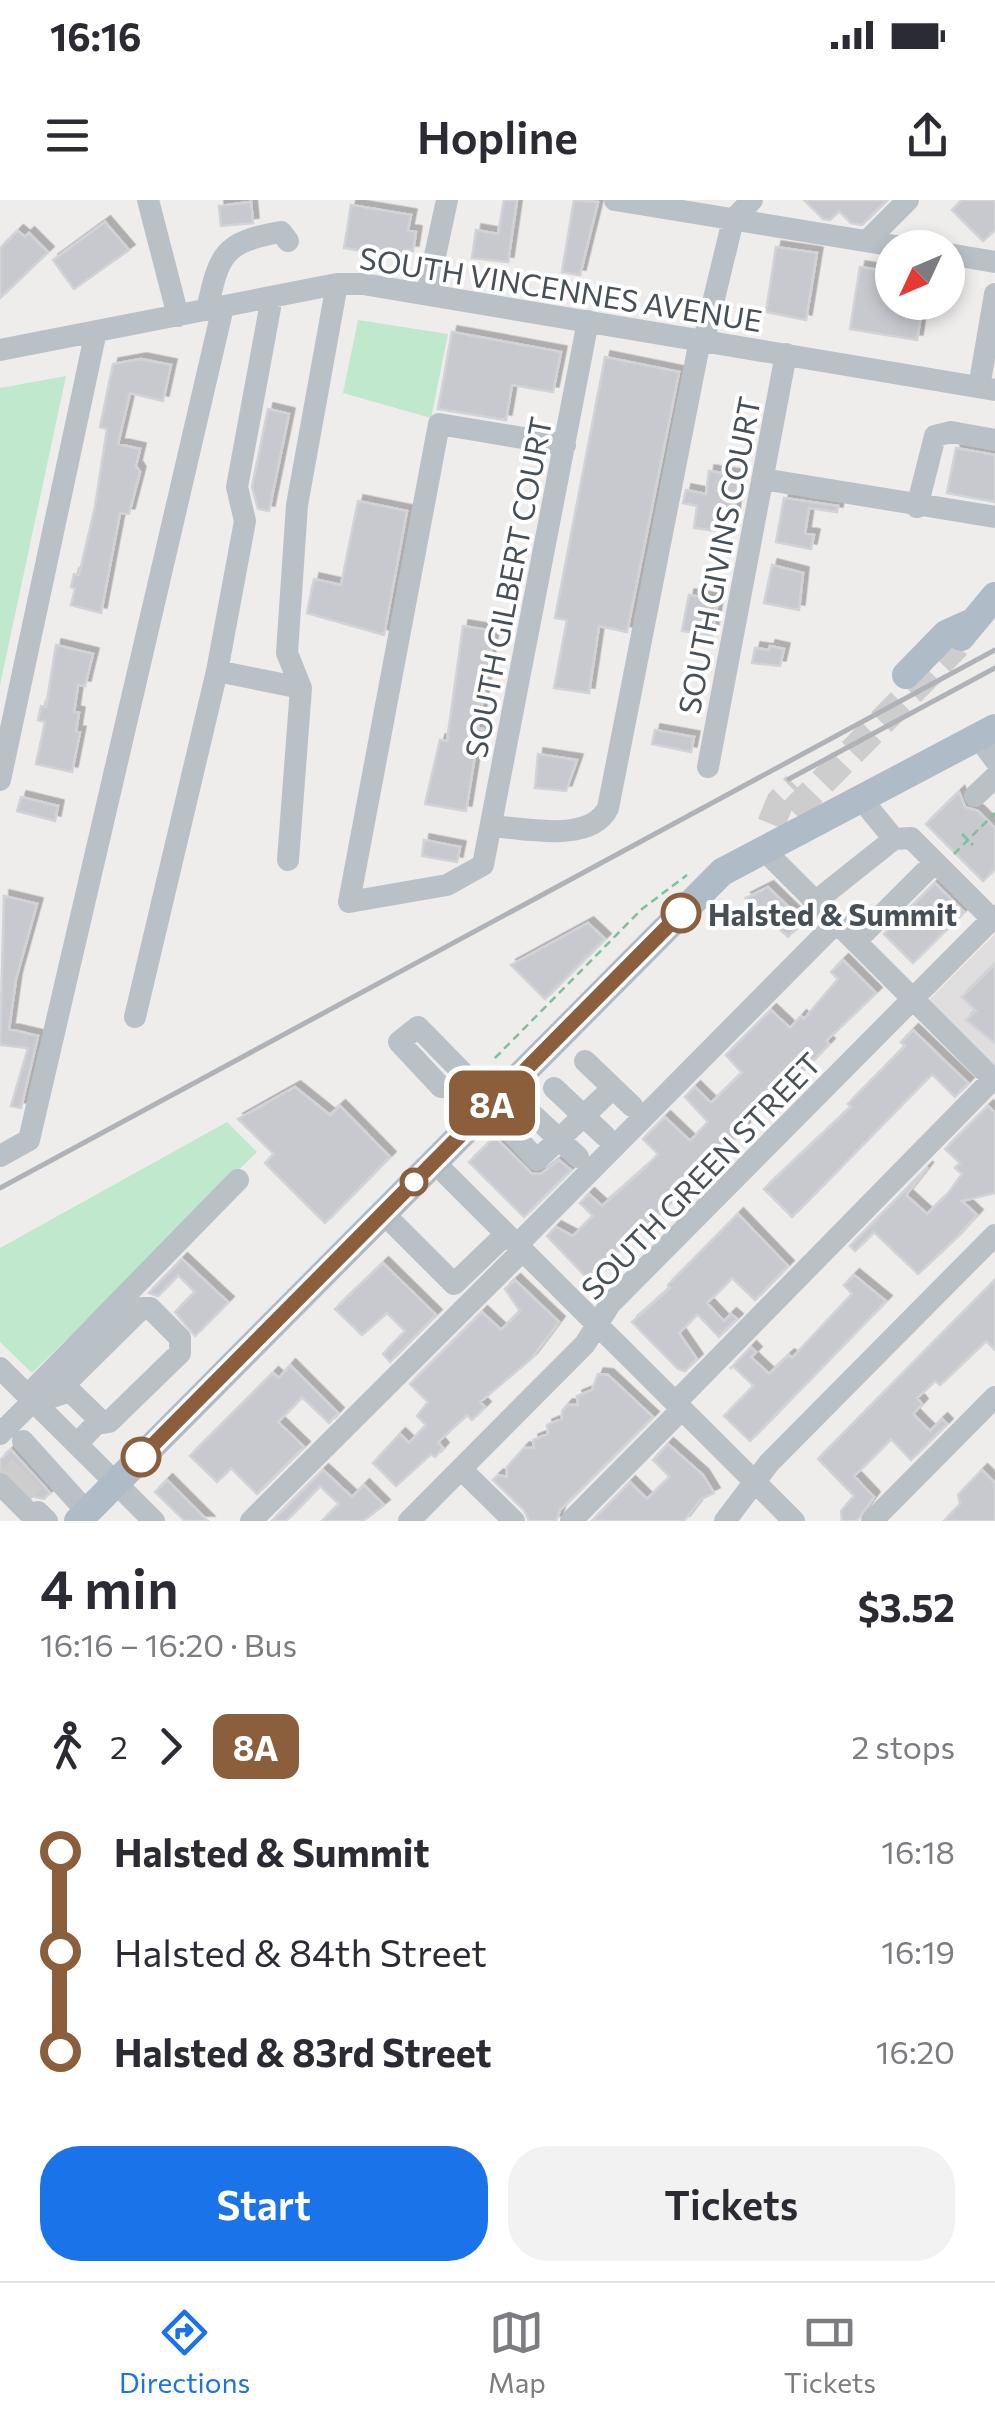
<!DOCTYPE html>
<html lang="en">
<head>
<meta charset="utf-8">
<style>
  :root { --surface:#fff; --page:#f2f2f3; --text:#2b2b33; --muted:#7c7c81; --line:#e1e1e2; --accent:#1a73e8 }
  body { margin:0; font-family:Commissioner,sans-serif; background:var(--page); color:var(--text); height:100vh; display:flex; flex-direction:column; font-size:38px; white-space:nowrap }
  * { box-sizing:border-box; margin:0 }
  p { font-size:32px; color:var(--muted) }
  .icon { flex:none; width:55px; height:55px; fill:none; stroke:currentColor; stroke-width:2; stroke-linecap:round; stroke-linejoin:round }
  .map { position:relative; height:1321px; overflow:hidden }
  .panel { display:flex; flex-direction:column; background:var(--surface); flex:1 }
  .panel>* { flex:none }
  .badge { padding:0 20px; border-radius:15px; font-size:35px; line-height:65px }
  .needle { width:65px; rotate:226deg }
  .buttons { position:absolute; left:875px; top:30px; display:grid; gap:20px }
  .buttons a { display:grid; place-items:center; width:90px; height:90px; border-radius:50%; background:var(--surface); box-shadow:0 5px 15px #0003; font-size:50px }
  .map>.badge { position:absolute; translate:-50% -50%; box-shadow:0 0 0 5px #fff }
  .legs { display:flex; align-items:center; gap:15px; height:110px; padding:0 40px; font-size:32px }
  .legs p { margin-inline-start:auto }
  .headline { display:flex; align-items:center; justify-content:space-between; height:170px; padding:0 40px }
  h1 { font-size:55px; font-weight:600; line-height:75px }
  .action { display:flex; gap:20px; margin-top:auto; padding:20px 40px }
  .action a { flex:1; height:115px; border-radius:40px; background:var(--accent); color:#fff; font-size:40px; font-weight:600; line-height:115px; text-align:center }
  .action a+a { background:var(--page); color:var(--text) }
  ul { padding:0 40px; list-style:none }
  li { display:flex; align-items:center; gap:35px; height:100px; font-size:38px }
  li i { display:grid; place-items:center; width:15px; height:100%; margin:0 12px; background:currentColor }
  li i::after { content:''; width:25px; height:25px; margin:-12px; border:8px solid; border-radius:50%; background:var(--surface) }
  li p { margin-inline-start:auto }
  li:first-child i { background:linear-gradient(#0000 50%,currentColor 0) }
  li:last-child i { background:linear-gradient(currentColor 50%,#0000 0) }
  .status { display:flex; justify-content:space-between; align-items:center; height:70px; padding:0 50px; background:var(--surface); direction:ltr }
  .status svg { height:28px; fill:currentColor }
  header { display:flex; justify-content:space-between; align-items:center; height:130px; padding:0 40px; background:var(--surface); font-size:45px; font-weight:600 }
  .tabs { display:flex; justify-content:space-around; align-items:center; height:140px; border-top:2px solid var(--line); background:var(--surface); font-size:28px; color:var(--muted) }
  .tabs a { display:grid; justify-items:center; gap:5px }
  .tabs .current { color:var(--accent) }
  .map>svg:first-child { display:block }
  .education { fill:#dfdddd }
  .green { fill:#bfe8cd }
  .building { fill:#c7c9ce; stroke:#d1d3d7; stroke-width:2.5; filter:url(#shadow) }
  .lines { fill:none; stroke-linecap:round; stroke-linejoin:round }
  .minor-tunnel { stroke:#cdcdce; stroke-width:22; stroke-dasharray:22 11; stroke-linecap:butt }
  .major-tunnel { stroke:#cdcdce; stroke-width:28; stroke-dasharray:28 14; stroke-linecap:butt }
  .path { stroke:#7cc19c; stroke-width:2.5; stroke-dasharray:8 5; stroke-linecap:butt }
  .minor { stroke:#b9c1c7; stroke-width:22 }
  .major { stroke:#afbcc8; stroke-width:28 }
  .rail { stroke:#afb2b6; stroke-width:5 }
  .line-1-casing { stroke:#fff; stroke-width:22 }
  .line-1 { stroke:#8b5e3c; stroke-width:15 }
  .stop-1-dot { fill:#fff; stroke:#8b5e3c; stroke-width:5 }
  .labels { text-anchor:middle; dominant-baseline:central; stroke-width:8; stroke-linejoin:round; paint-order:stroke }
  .street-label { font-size:30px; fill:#475057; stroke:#fff }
  .stop-label { font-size:30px; font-weight:bold; fill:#475057; stroke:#fff; text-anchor:start }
</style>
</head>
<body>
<div class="status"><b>16:16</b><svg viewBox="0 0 49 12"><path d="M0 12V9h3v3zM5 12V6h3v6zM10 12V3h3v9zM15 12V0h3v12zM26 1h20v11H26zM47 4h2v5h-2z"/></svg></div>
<header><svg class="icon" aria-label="menu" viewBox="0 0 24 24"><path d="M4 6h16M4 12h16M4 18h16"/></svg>Hopline<svg class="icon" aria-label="share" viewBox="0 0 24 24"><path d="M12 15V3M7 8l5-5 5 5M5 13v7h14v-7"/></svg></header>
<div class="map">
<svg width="995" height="1321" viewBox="0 0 995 1321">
  <defs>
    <filter id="shadow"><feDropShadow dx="5.5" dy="-5.5" stdDeviation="0" flood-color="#0004"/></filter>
  </defs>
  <rect width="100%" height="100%" fill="#efecec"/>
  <path class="education" d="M 995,734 L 995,865 L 929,800 Z"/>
  <path class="green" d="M 358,120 L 448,134 L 431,218 L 343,193 Z
    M 66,176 L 0,485 L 0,188 Z
    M 227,922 L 257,952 L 32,1173 L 0,1142 L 0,1048 Z"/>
  <path class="building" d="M 504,0 L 517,0 L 508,62 L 472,58 L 476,30 L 498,34 Z
    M 574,0 L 598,2 L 580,75 L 562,72 Z
    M 804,0 L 887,0 L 862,25 L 851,23 L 839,11 L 830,20 L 823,19 Z
    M 962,0 L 995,0 L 995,30 L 983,41 L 952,10 Z
    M 251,2 L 253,23 L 221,26 L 219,6 Z
    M 351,5 L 411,15 L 408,30 L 416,32 L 413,51 L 406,50 L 404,57 L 344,48 Z
    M 105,22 L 129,50 L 74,89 L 53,60 Z
    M 18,31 L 25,37 L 29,33 L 48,52 L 0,98 L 0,48 Z
    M 776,47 L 817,53 L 806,120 L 766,112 Z
    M 860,67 L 892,72 L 892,102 L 923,102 L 917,140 L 850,129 Z
    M 452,132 L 561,152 L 553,192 L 512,185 L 506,220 L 438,209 Z
    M 605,157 L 679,172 L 627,432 L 599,426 L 589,493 L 554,488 L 567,420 L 555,418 Z
    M 141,159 L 171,165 L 163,201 L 130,193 L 118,244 L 140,249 L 136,266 L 140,272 L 129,314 L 120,313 L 101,413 L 71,405 L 75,389 L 71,387 L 74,374 L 79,375 L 95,307 L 107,229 L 100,227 L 113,164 Z
    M 268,209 L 289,214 L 269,311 L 258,309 L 252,287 Z
    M 956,248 L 995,255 L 995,302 L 947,293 Z
    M 709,271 L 735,275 L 738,281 L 732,333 L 694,328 L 697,306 L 683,303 L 686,290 L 706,294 Z
    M 784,298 L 838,306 L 837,312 L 809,308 L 805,333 L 814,335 L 811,349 L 776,342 Z
    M 358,301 L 407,311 L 384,435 L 307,413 L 314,379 L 341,385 Z
    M 772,365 L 803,373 L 799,410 L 764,403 Z
    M 689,395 L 718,400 L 712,435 L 682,431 Z
    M 463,426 L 494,431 L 478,528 L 483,529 L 481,544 L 477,543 L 466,611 L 425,604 L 440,540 L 447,541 Z
    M 56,445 L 93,454 L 85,486 L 78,485 L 74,512 L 79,513 L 76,531 L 80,532 L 72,572 L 36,564 L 45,522 L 38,520 L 41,506 L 46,507 Z
    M 770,446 L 784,449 L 780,466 L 752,463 L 755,448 L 769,450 Z
    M 655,530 L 694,537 L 691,552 L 652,544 Z
    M 538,554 L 577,560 L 566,591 L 535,588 Z
    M 959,592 L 965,607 L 978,611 L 995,628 L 995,669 L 983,681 L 926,624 Z
    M 21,597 L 58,606 L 55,621 L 17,611 Z
    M 424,640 L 460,647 L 457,662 L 422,656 Z
    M 935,683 L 964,712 L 913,763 L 884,734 Z
    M 768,687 L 803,721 L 788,737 L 746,698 Z
    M 4,696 L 37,704 L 16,779 L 9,829 L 38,836 L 21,908 L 11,906 L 28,848 L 0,845 Z
    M 588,723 L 605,739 L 545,799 L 511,765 Z
    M 843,760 L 876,793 L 826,841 L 829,844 L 796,878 L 782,891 L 778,887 L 760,910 L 753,909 L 743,930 L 644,1029 L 587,1078 L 547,1036 L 556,1027 L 573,1036 L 593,1016 L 580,1003 L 589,994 L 602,1006 L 646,967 L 658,954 L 643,939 L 665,917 L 690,941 L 708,922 L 685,897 L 695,887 L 711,903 L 742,873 L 726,855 L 771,810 L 790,828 L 801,816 L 804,819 L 838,779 L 831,772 Z
    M 995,764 L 995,843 L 966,820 L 976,811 L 962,797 Z
    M 913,830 L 968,883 L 955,897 L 932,874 L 792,1017 L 764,989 L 851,907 L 848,904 L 905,846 L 901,842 Z
    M 295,887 L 330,915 L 340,906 L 390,957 L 325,1023 L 265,963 L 274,954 L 238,919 Z
    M 988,906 L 995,913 L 995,993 L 962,1001 L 977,1015 L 954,1040 L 918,1074 L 874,1032 L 855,1051 L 850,1046 L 928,967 L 906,995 L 927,1014 L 946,996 L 962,974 L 955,968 L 960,963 L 945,949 Z
    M 495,937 L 532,974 L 541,974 L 559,960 L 571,970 L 524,1017 L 469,962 Z
    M 738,1014 L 788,1066 L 755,1100 L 732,1078 L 707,1103 L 724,1121 L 731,1114 L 737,1119 L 719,1137 L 697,1114 L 679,1133 L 697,1159 L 685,1171 L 678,1169 L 632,1122 L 670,1088 L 668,1085 Z
    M 182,1059 L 228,1102 L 195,1136 L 175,1112 L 195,1092 L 178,1075 L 158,1096 L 149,1093 Z
    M 383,1063 L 436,1115 L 390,1162 L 383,1154 L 405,1131 L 387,1113 L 362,1135 L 335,1109 Z
    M 854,1075 L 886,1101 L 750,1241 L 724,1216 L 754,1186 L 733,1166 L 730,1169 L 751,1147 L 756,1152 L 751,1157 L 769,1174 L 789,1155 L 792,1158 L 852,1094 L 844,1085 Z
    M 515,1080 L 559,1122 L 531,1159 L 480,1202 L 485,1207 L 472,1220 L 467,1215 L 438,1242 L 443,1248 L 435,1257 L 431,1254 L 396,1286 L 373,1263 L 400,1234 L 409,1243 L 426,1225 L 417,1216 L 428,1202 L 410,1184 L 482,1112 L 501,1130 L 520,1111 L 505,1089 Z
    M 995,1080 L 995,1150 L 986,1141 L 940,1185 L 935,1181 L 917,1198 L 922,1204 L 913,1214 L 930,1231 L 942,1219 L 947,1224 L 911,1260 L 891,1239 L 854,1276 L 874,1297 L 857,1321 L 842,1321 L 841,1311 L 854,1296 L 818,1259 Z
    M 290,1165 L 338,1213 L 329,1223 L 302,1197 L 278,1222 L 304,1247 L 257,1294 L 231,1268 L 217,1282 L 190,1256 L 273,1173 L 279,1178 Z
    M 598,1174 L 608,1175 L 653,1217 L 560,1310 L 556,1321 L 529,1321 L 524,1310 L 493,1280 L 498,1275 L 507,1277 L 507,1267 L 524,1248 L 534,1248 L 533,1240 L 548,1234 L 547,1225 L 562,1219 L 562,1211 L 567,1205 L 578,1205 L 577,1196 L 592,1190 Z
    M 668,1244 L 703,1275 L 714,1293 L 701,1299 L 684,1321 L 592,1321 L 630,1282 L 647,1299 L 670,1277 L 653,1260 Z
    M 11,1250 L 50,1293 L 44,1299 L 35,1297 L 11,1273 L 0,1269 L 0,1260 Z
    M 323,1270 L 352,1297 L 364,1285 L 384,1305 L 363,1321 L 322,1321 L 339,1304 L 320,1286 L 286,1321 L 272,1321 Z
    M 982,1270 L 995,1283 L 995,1321 L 944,1321 L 960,1304 L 958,1295 Z
    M 167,1280 L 208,1321 L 185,1321 L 155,1292 Z"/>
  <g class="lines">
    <path class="minor-tunnel" d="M 4,1282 L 31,1255
      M 19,1296 L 45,1270"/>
    <path class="major-tunnel" d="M 793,612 L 957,445
      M 771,624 L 780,602 L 796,586"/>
    <path class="path" d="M 962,634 L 973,645
      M 954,654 L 995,613
      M 495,858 L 642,709 L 687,675"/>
    <path class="minor" d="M 148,0 L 178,116
      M 615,0 L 908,48
      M 867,41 L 908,0
      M 948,54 L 995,62
      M 427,93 L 447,0
      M 272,97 L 237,287 L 245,321 L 217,471 L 301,488 L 287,453 L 297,305 L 337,84
      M 207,110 C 219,54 223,42 281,32 L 288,41
      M 704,140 L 733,20 L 752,0
      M 0,150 L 337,84 L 363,84 L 995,190
      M 979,187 L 995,94
      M 565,245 L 439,224 L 349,702 L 447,685 L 483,665 L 588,121
      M 763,279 L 995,317
      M 917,307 L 935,236 L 951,232 L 995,240
      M 978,537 L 995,560
      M 708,567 L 786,154
      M 0,580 L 96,131
      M 975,596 L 995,577
      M 491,626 C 524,628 590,644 608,608 L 700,140
      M 894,639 L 911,638 L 992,719
      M 766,652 L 995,881
      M 288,660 L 301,488
      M 816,701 L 894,639 L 862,600
      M 856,741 L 934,663
      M 135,817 L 217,471
      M 585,861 L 632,906
      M 459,886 L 441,887 L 399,842 L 418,827 L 462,872 L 459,886 L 475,893 L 537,960 L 613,888
      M 554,888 L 605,936
      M 532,914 L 578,957
      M 0,956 L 29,940 L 223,107
      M 434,962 L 794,1321
      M 383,1013 L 454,1084 L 506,1034
      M 517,1045 L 837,722
      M 0,1168 L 154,1321
      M 57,1192 L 142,1108 L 150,1108 L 180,1138 L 180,1153 L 109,1222 L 96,1224 L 77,1244
      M 28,1195 L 238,980
      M 52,1197 L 70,1191 L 103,1223
      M 675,1203 L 993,879
      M 0,1234 L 33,1201
      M 23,1241 L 87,1312
      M 461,1269 L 514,1321
      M 0,1284 L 33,1317 L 38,1312 L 47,1321
      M 251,1321 L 523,1050
      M 409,1321 L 585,1144 L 610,1104 L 995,716
      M 571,1321 L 682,1209
      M 725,1321 L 769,1263 L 995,1035
      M 872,1321 L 995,1197"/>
    <path class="major" d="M 961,437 L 995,396
      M 906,475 L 946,434 L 968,424
      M 78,1321 L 722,672 L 995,528"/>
    <path class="rail" d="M 789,579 L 995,468
      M 0,988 L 995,450"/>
  </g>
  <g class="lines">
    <g class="line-1-casing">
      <path id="line-1" d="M 141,1257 L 681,713"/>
    </g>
    <use href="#line-1" class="line-1"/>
  </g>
  <g class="stop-1-dot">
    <circle cx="681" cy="713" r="18"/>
    <circle cx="414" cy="982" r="12"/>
    <circle cx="141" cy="1257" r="18"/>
  </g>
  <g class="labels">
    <g class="street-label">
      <text transform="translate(561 88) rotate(9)">SOUTH VINCENNES AVENUE</text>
      <text transform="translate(718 355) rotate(-79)">SOUTH GIVINS COURT</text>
      <text transform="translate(507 387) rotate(-79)">SOUTH GILBERT COURT</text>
      <text transform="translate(700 975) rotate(-46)">SOUTH GREEN STREET</text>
    </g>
    <g class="stop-label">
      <text x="708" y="713">Halsted &amp; Summit</text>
    </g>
  </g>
</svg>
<div class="buttons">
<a><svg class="needle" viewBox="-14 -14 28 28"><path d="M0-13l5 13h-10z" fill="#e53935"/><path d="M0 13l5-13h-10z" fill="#7c7c81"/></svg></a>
</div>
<b class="badge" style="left:492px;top:903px;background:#8b5e3c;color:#fff">8A</b>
</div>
<section class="panel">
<div class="headline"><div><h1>4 min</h1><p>16:16 – 16:20 · Bus</p></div><b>$3.52</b></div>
<div class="legs"><svg class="icon" aria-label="walk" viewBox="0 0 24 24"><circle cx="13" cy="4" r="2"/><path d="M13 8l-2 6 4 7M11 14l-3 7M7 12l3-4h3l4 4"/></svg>2<svg class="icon" aria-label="forward" viewBox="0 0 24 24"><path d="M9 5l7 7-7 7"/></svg><b class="badge" style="background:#8b5e3c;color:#fff">8A</b><p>2 stops</p></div>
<ul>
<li><i style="color:#8b5e3c"></i><b>Halsted &amp; Summit</b><p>16:18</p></li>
<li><i style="color:#8b5e3c"></i><span>Halsted &amp; 84th Street</span><p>16:19</p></li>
<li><i style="color:#8b5e3c"></i><b>Halsted &amp; 83rd Street</b><p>16:20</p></li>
</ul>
<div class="action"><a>Start</a><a>Tickets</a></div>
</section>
<nav class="tabs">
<a class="current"><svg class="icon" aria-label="directions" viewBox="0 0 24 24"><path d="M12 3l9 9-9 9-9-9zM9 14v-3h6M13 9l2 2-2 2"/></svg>Directions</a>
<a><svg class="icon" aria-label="map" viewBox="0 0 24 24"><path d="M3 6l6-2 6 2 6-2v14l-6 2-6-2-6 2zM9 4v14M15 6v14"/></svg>Map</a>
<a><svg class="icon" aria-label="tickets" viewBox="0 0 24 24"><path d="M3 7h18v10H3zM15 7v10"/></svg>Tickets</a>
</nav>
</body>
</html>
